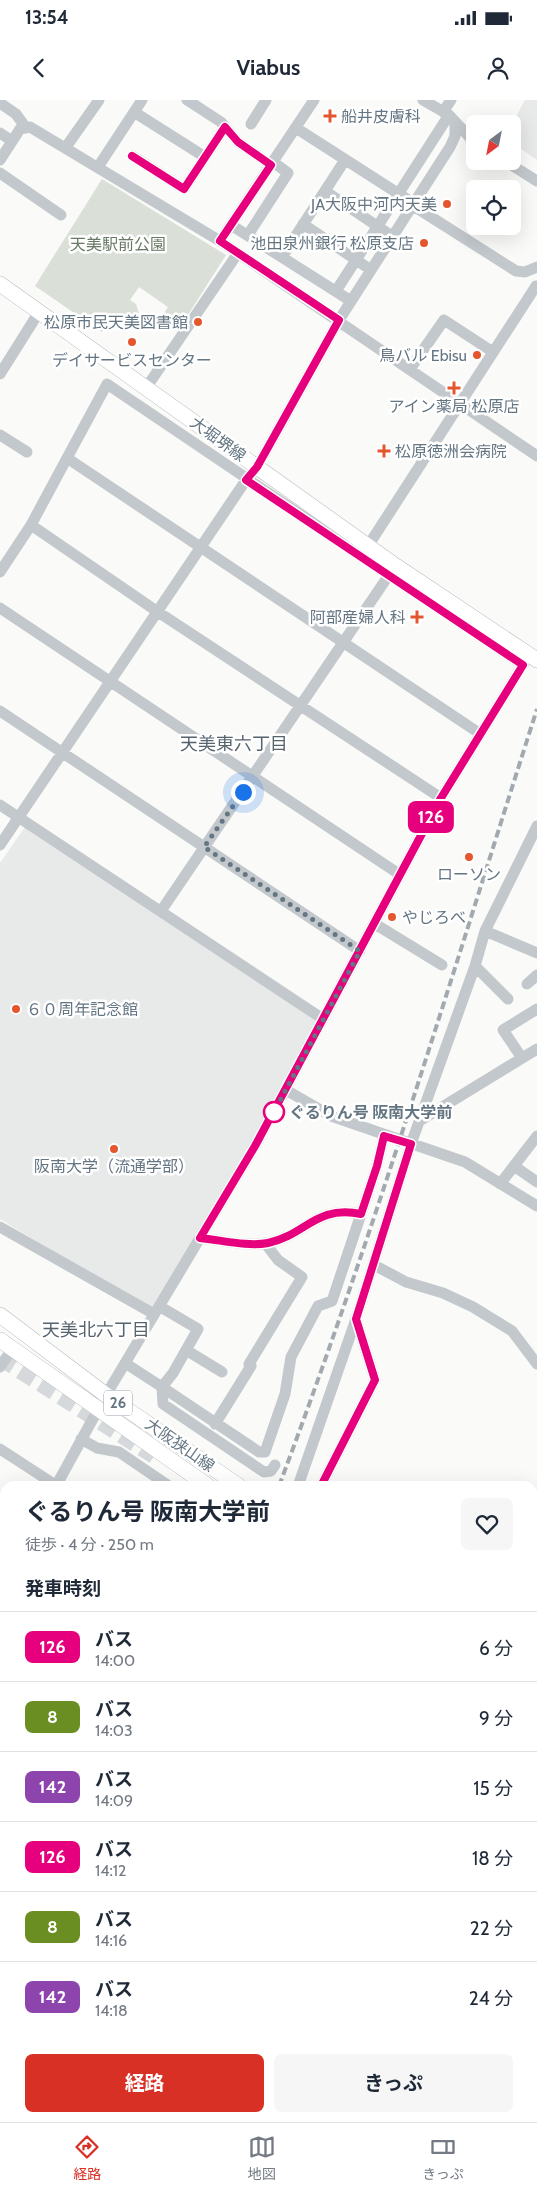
<!DOCTYPE html>
<html lang="ja">
<head>
<meta charset="utf-8">
<style>
  :root { --surface:#fff; --page:#f6f6f7; --text:#1f2937; --muted:#747a83; --line:#e0e1e3; --accent:#d93025 }
  body { margin:0; font-family:Cabin,"Noto Sans JP",sans-serif; background:var(--page); color:var(--text); height:100vh; display:flex; flex-direction:column; font-size:19px; white-space:nowrap }
  * { box-sizing:border-box; margin:0 }
  p { font-size:16px; color:var(--muted) }
  .icon { flex:none; width:28px; height:28px; fill:none; stroke:currentColor; stroke-width:2; stroke-linecap:round; stroke-linejoin:round }
  .map { position:relative; flex:1; overflow:hidden }
  .details { position:absolute; left:0px; top:1381px; width:538px; height:641px; display:flex; flex-direction:column; background:var(--surface); border-radius:15px 15px 0 0; box-shadow:0 5px 20px #0002 }
  .details>* { flex:none }
  .badge { padding:0 10px; border-radius:8px; font-size:18px; line-height:32px }
  .needle { width:32px; rotate:212deg }
  .buttons { position:absolute; left:466px; top:15px; display:grid; gap:10px }
  .buttons a { display:grid; place-items:center; width:55px; height:55px; border-radius:8px; background:var(--surface); box-shadow:0 5px 20px #0002; font-size:25px }
  .you { position:absolute; width:25px; height:25px; margin:-12px; border:4px solid #fff; border-radius:50%; background:#1a73e8; box-shadow:0 0 0 8px #1a73e833 }
  .map>.badge { position:absolute; translate:-50% -50%; box-shadow:0 0 0 2px #fff }
  h2 { padding:0 25px; font-size:19px; line-height:45px }
  .round { display:grid; place-items:center; flex:none; width:52px; height:52px; border-radius:8px; background:var(--page) }
  .summary { display:flex; align-items:center; justify-content:space-between; height:85px; padding:0 25px }
  h1 { font-size:24px; font-weight:700; line-height:38px }
  .cta { display:flex; gap:10px; margin-top:auto; padding:10px 25px }
  .cta a { flex:1; height:58px; border-radius:8px; background:var(--accent); color:#fff; font-size:20px; font-weight:700; line-height:58px; text-align:center }
  .cta a+a { background:var(--page); color:var(--text) }
  ul { padding:0; list-style:none }
  li { display:flex; align-items:center; gap:15px; height:70px; padding:0 25px; border-top:1px solid var(--line) }
  li div { flex:1 }
  li b { display:block; font-size:19px }
  li em { font-style:normal }
  li .badge { min-width:55px; font-weight:700; text-align:center }
  .status { display:flex; justify-content:space-between; align-items:center; height:35px; padding:0 25px; background:var(--surface); direction:ltr }
  .status svg { height:14px; fill:currentColor }
  header { display:flex; justify-content:space-between; align-items:center; height:65px; padding:0 25px; background:var(--surface); font-size:22px; font-weight:700 }
  .tab-bar { display:flex; justify-content:space-around; align-items:center; height:70px; border-top:1px solid var(--line); background:var(--surface); font-size:14px; color:var(--muted) }
  .tab-bar a { display:grid; justify-items:center; gap:2px }
  .tab-bar .on { color:var(--accent) }
  .map>svg:first-child { display:block }
  .built { fill:#e8e9e9 }
  .green { fill:#dadfd7 }
  .lines { fill:none; stroke-linecap:round; stroke-linejoin:round }
  .river { stroke:#bbc7cb; stroke-width:21 }
  .highway-tunnel { stroke:#d5d9db; stroke-width:16; stroke-dasharray:16 8; stroke-linecap:butt }
  .major-casing { stroke:#b5babe; stroke-width:16 }
  .minor { stroke:#c3c8cc; stroke-width:11 }
  .major { stroke:#fff; stroke-width:15 }
  .rail { stroke:#a2aab0; stroke-width:4; stroke-dasharray:8 4; stroke-linecap:butt }
  .line-casing { stroke:#fff; stroke-width:11 }
  .line { stroke:#e6007e; stroke-width:8 }
  .walk { stroke:#657683; stroke-width:5; stroke-dasharray:0 9 }
  .poi-dot { fill:#e4572e; stroke:#fff; stroke-width:2 }
  .stop-dot { fill:#fff; stroke:#e6007e; stroke-width:2.5 }
  .labels { text-anchor:middle; dominant-baseline:central; stroke-width:5; stroke-linejoin:round; paint-order:stroke }
  .shield { fill:#fff; stroke:#939fa8; stroke-width:1 }
  .shield-label { font-size:15px; font-weight:bold; fill:#657683 }
  .poi-label { font-size:16px; fill:#657683; stroke:#fff; text-anchor:end }
  .park-label { font-size:16px; fill:#687a64; stroke:#fff }
  .street-label { font-size:16px; fill:#657683; stroke:#fff }
  .stop-label { font-size:16px; font-weight:bold; fill:#657683; stroke:#fff; text-anchor:start }
  .neighbourhood-label { font-size:18px; fill:#57646e; stroke:#fff }
</style>
</head>
<body>
<div class="status"><b>13:54</b><svg viewBox="0 0 49 12"><path d="M0 12V9h3v3zM5 12V6h3v6zM10 12V3h3v9zM15 12V0h3v12zM26 1h20v11H26zM47 4h2v5h-2z"/></svg></div>
<header><svg class="icon" aria-label="back" viewBox="0 0 24 24"><path d="M15 5l-7 7 7 7"/></svg>Viabus<svg class="icon" aria-label="person" viewBox="0 0 24 24"><circle cx="12" cy="8" r="4"/><path d="M4 21q1-7 8-7t8 7"/></svg></header>
<div class="map">
<svg width="537" height="2022" viewBox="0 0 537 2022">
  <rect width="100%" height="100%" fill="#fafaf8"/>
  <path class="built" d="M 525,0 L 537,0 L 537,60 L 513,43 L 512,24 Z
    M 27,724 L 314,917 L 317,923 L 259,1033 L 154,1207 L 149,1208 L 115,1189 L 0,1119 L 0,763 Z"/>
  <path class="green" d="M 102,79 L 226,155 L 179,229 L 161,218 L 168,207 L 139,187 L 130,200 L 136,204 L 140,217 L 133,227 L 113,213 L 102,232 L 35,186 Z
    M 0,1580 L 5,1583 L 5,1646 L 0,1652 Z"/>
  <g class="lines">
    <path class="river" d="M 0,1946 L 5,1949
      M 155,2018 L 163,2022"/>
    <path class="highway-tunnel" d="M 0,1258 L 154,1356"/>
    <g class="major-casing">
      <path id="major" d="M 0,184 L 396,466 L 537,560
        M 0,1215 L 106,1295 L 239,1386
        M 0,1240 L 208,1386
        M 532,1548 L 537,1550
        M 532,1569 L 537,1571
        M 532,1902 L 537,1899
        M 331,2022 L 336,2018"/>
    </g>
    <path class="minor" d="M 187,0 L 221,22 L 238,42 L 271,65
      M 423,0 L 449,15 L 474,42
      M 0,3 L 16,14 L 26,28
      M 134,12 L 205,57
      M 443,12 L 451,0
      M 251,24 L 266,0
      M 296,28 L 413,103
      M 0,33 L 12,41
      M 66,47 L 99,0
      M 133,56 L 184,89 L 225,27
      M 0,60 L 20,29 L 30,27 L 220,141 L 537,356
      M 505,61 L 537,81
      M 98,67 L 142,0
      M 0,73 L 61,115
      M 325,91 L 392,136
      M 412,105 L 516,171 L 525,172 L 537,167
      M 303,124 L 371,170
      M 231,125 L 351,201
      M 248,135 L 288,73 L 273,62
      M 220,141 L 314,0
      M 282,157 L 345,60
      M 336,191 L 449,15
      M 410,269 L 444,220 L 493,252
      M 0,274 L 39,212
      M 146,288 L 238,153
      M 0,335 L 27,352
      M 67,358 L 107,284 L 523,565
      M 31,425 L 158,512 L 441,698
      M 368,446 L 536,186
      M 0,472 L 31,425 L 67,358 L 479,633
      M 0,508 L 399,774
      M 0,611 L 360,851
      M 0,705 L 323,919
      M 0,745 L 246,380 L 257,367 L 339,220 L 450,47 L 455,36 L 455,23
      M 161,811 L 393,469
      M 375,824 L 442,865
      M 485,831 L 537,853
      M 475,866 L 508,899
      M 527,884 L 537,875
      M 522,958 L 503,930 L 537,909
      M 286,990 L 331,1016 L 465,1062 L 537,1106
      M 421,1020 L 537,949
      M 514,1066 L 537,1082
      M 500,1084 L 537,1036
      M 0,1127 L 154,1214
      M 200,1138 C 221,1140 248,1147 268,1143 C 306,1135 316,1105 361,1114 L 377,1066 L 384,1036
      M 374,1165 L 406,1182 L 443,1193 L 473,1207 L 512,1231 L 537,1264
      M 159,1206 L 198,1229 L 173,1273 L 162,1287 L 259,1352 L 265,1352 L 285,1294 L 291,1257 L 318,1206 L 332,1201 L 361,1114
      M 186,1250 L 222,1272
      M 125,1263 L 162,1287 L 163,1304 L 264,1372 L 271,1371 L 275,1365
      M 0,1267 L 12,1249
      M 215,1324 L 251,1266 L 249,1264 L 302,1177 L 278,1160 L 265,1143
      M 81,1339 L 97,1348 L 119,1352 L 169,1386
      M 0,1349 L 57,1386
      M 56,1386 L 106,1295 L 255,1046 L 441,698 L 529,555
      M 298,1386 L 356,1219
      M 321,1386 L 375,1280 L 356,1219 L 411,1044 L 475,866 L 485,831 L 537,726
      M 0,1486 L 5,1478
      M 0,1568 L 5,1571
      M 0,1691 L 5,1695
      M 0,1753 L 5,1748
      M 0,1800 L 5,1804
      M 0,1906 L 5,1908
      M 532,1913 L 537,1915
      M 0,1963 L 5,1966
      M 120,2018 L 128,2022
      M 212,2018 L 219,2022
      M 238,2022 L 241,2018
      M 434,2022 L 437,2018"/>
    <use href="#major" class="major"/>
    <path class="rail" d="M 279,1386 C 375,1131 454,869 537,609
      M 0,2003 L 5,1993
      M 0,2018 L 5,2007"/>
  </g>
  <g class="lines">
    <g class="line-casing">
      <path id="line" d="M 132,56 L 184,89 L 225,27 L 238,42 L 271,65 L 220,141 L 339,220 L 257,367 L 246,380 L 523,565 L 441,698 L 255,1046 L 200,1138 C 221,1140 248,1147 268,1143 C 306,1135 315,1105 361,1114 L 377,1066 L 384,1036 L 411,1044 L 356,1219 L 375,1280 L 321,1386"/>
    </g>
    <use href="#line" class="line"/>
    <path class="walk" d="M 243,692 L 204,747 L 360,851 L 274,1012"/>
  </g>
  <g class="poi-dot">
    <path d="M327.5 8.5h5v5h5v5h-5v5h-5v-5h-5v-5h5z"/>
    <circle cx="447" cy="104" r="5"/>
    <circle cx="424" cy="143" r="5"/>
    <circle cx="198" cy="222" r="5"/>
    <circle cx="132" cy="242" r="5"/>
    <circle cx="477" cy="255" r="5"/>
    <path d="M451.5 280.5h5v5h5v5h-5v5h-5v-5h-5v-5h5z"/>
    <path d="M381.5 343.5h5v5h5v5h-5v5h-5v-5h-5v-5h5z"/>
    <path d="M414.5 509.5h5v5h5v5h-5v5h-5v-5h-5v-5h5z"/>
    <circle cx="469" cy="757" r="5"/>
    <circle cx="392" cy="817" r="5"/>
    <circle cx="16" cy="909" r="5"/>
    <circle cx="114" cy="1049" r="5"/>
  </g>
  <circle class="stop-dot" cx="274" cy="1012" r="10"/>
  <g class="labels">
    <rect class="shield" x="104" y="1290.5" width="28" height="25" rx="4"/>
    <g class="shield-label">
      <text x="118" y="1303">26</text>
    </g>
    <g class="poi-label">
      <text x="341" y="16" text-anchor="start">船井皮膚科</text>
      <text x="437" y="104">JA大阪中河内天美</text>
      <text x="414" y="143">池田泉州銀行 松原支店</text>
      <text x="188" y="222">松原市民天美図書館</text>
      <text x="467" y="255">鳥バル Ebisu</text>
      <text x="132" y="260" text-anchor="middle">デイサービスセンター</text>
      <text x="454" y="306" text-anchor="middle">アイン薬局 松原店</text>
      <text x="395" y="351" text-anchor="start">松原徳洲会病院</text>
      <text x="406" y="517">阿部産婦人科</text>
      <text x="469" y="774" text-anchor="middle">ローソン</text>
      <text x="402" y="817" text-anchor="start">やじろべ</text>
      <text x="26" y="909" text-anchor="start">６０周年記念館</text>
      <text x="114" y="1066" text-anchor="middle">阪南大学（流通学部）</text>
    </g>
    <g class="park-label">
      <text x="118" y="144">天美駅前公園</text>
    </g>
    <g class="street-label">
      <text transform="translate(218 339) rotate(36)">大堀堺線</text>
      <text transform="translate(180 1345) rotate(35)">大阪狭山線</text>
    </g>
    <g class="stop-label">
      <text x="289" y="1012">ぐるりん号 阪南大学前</text>
    </g>
    <g class="neighbourhood-label">
      <text x="234" y="644">天美東六丁目</text>
      <text x="96" y="1230">天美北六丁目</text>
    </g>
  </g>
</svg>
<div class="buttons">
<a><svg class="needle" viewBox="-14 -14 28 28"><path d="M0-13l5 13h-10z" fill="#e53935"/><path d="M0 13l5-13h-10z" fill="#747a83"/></svg></a>
<a><svg class="icon" aria-label="locate" viewBox="0 0 24 24"><circle cx="12" cy="12" r="6"/><path d="M12 2v4M12 18v4M2 12h4M18 12h4"/></svg></a>
</div>
<div class="you" style="left:243px;top:692px"></div>
<b class="badge" style="left:431px;top:717px;background:#e6007e;color:#fff">126</b>
<section class="details">
<div class="summary"><div><h1>ぐるりん号 阪南大学前</h1><p>徒歩 · 4 分 · 250 m</p></div><a class="round"><svg class="icon" aria-label="heart" viewBox="0 0 24 24"><path d="M12 20l-8-8c-3-5 5-10 8-4 3-6 11-1 8 4z"/></svg></a></div>
<h2>発車時刻</h2>
<ul>
<li><span class="badge" style="background:#e6007e;color:#fff">126</span><div><b>バス</b><p>14:00</p></div><em>6 分</em></li>
<li><span class="badge" style="background:#6b8e23;color:#fff">8</span><div><b>バス</b><p>14:03</p></div><em>9 分</em></li>
<li><span class="badge" style="background:#8e44ad;color:#fff">142</span><div><b>バス</b><p>14:09</p></div><em>15 分</em></li>
<li><span class="badge" style="background:#e6007e;color:#fff">126</span><div><b>バス</b><p>14:12</p></div><em>18 分</em></li>
<li><span class="badge" style="background:#6b8e23;color:#fff">8</span><div><b>バス</b><p>14:16</p></div><em>22 分</em></li>
<li><span class="badge" style="background:#8e44ad;color:#fff">142</span><div><b>バス</b><p>14:18</p></div><em>24 分</em></li>
</ul>
<div class="cta"><a>経路</a><a>きっぷ</a></div>
</section>
</div>
<nav class="tab-bar">
<a class="on"><svg class="icon" aria-label="directions" viewBox="0 0 24 24"><path d="M12 3l9 9-9 9-9-9zM9 14v-3h6M13 9l2 2-2 2"/></svg>経路</a>
<a><svg class="icon" aria-label="map" viewBox="0 0 24 24"><path d="M3 6l6-2 6 2 6-2v14l-6 2-6-2-6 2zM9 4v14M15 6v14"/></svg>地図</a>
<a><svg class="icon" aria-label="tickets" viewBox="0 0 24 24"><path d="M3 7h18v10H3zM15 7v10"/></svg>きっぷ</a>
</nav>
</body>
</html>
